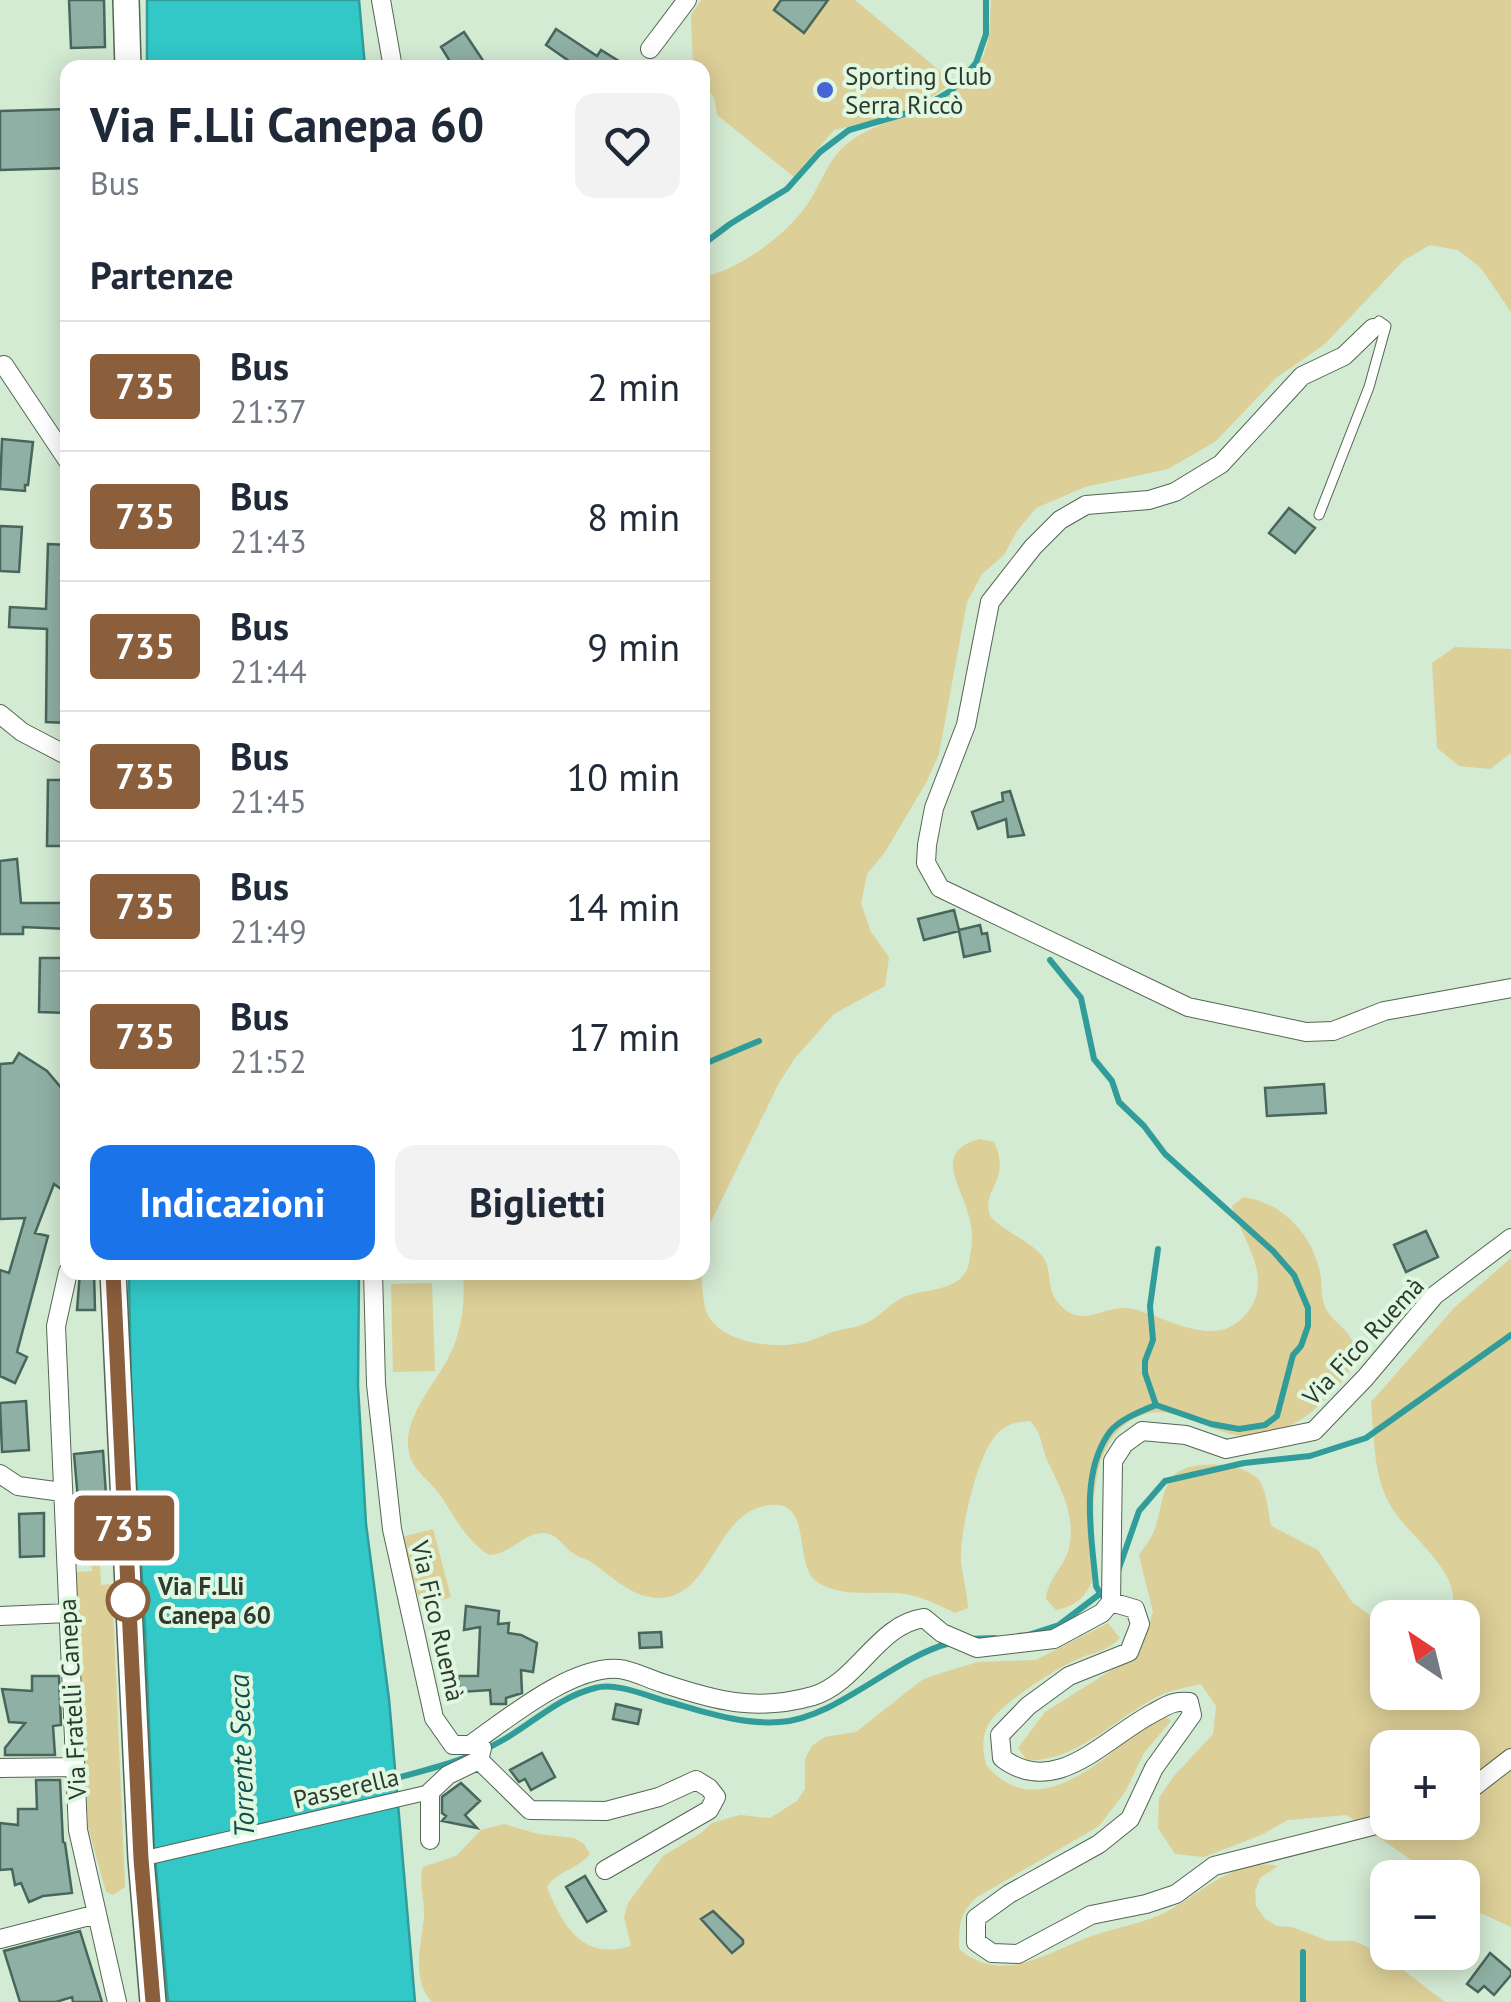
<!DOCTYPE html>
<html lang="it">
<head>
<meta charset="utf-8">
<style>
  :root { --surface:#fff; --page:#f2f2f3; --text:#1f2937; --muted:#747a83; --line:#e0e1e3; --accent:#1a73e8 }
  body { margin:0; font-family:"PT Sans",sans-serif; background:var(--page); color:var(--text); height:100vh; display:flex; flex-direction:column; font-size:38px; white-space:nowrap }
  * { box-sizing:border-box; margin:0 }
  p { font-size:32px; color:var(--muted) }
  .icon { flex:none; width:55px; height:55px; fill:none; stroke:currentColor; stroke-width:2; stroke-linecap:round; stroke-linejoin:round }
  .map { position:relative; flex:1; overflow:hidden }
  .details { position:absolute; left:60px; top:60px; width:650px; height:1220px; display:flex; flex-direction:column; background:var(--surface); border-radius:20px; box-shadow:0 5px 25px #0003 }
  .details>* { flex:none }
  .badge { padding:0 20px; border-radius:8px; font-size:35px; line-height:65px }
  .needle { width:65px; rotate:325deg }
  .buttons { position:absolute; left:1370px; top:1600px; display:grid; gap:20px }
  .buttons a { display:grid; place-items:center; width:110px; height:110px; border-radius:20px; background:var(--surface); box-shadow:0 5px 25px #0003; font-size:50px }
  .map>.badge { position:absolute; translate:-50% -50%; box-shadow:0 0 0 5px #fff }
  h2 { padding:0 30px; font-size:38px; line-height:90px }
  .round { display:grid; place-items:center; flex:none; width:105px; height:105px; border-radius:20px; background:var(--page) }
  .headline { display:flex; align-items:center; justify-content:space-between; height:170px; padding:0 30px }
  h1 { font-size:48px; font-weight:700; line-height:75px }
  .button { display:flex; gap:20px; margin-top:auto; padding:20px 30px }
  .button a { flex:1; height:115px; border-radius:20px; background:var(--accent); color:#fff; font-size:40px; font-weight:700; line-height:115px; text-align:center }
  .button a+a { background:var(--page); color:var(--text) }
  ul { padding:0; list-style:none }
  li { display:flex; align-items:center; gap:30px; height:130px; padding:0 30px; border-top:2px solid var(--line) }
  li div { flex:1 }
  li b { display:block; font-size:38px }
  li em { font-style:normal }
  li .badge { min-width:110px; font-weight:700; text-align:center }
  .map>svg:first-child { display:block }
  .green { fill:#dccf98; fill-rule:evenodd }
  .water { fill:#32c8c8; stroke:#319d9a; stroke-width:2.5 }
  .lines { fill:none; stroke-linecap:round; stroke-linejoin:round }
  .stream { stroke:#319d9a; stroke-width:6 }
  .building { fill:#8fb0a4; stroke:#48665b; stroke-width:2.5 }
  .service-casing { stroke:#536753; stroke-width:11 }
  .pedestrian-casing { stroke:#536753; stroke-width:16 }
  .minor-casing { stroke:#536753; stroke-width:20 }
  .secondary-casing { stroke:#536753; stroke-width:28 }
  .service { stroke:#fff; stroke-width:9 }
  .pedestrian { stroke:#fff; stroke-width:14 }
  .minor { stroke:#fff; stroke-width:18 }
  .secondary { stroke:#fff; stroke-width:25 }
  .line-casing { stroke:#fff; stroke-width:22 }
  .line { stroke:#8b5e3c; stroke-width:15 }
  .poi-dot { fill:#4763d7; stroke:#e0f8e0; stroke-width:4 }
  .stop-dot { fill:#fff; stroke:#8b5e3c; stroke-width:5 }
  .labels { text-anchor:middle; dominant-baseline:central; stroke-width:8; stroke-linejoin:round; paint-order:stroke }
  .poi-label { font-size:25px; fill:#2f3930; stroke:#e0f8e0; text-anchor:start }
  .street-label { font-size:25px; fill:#2f3930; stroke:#e0f8e0 }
  .stop-label { font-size:25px; font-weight:bold; fill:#2f3930; stroke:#e0f8e0; text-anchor:start }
  .water-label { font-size:28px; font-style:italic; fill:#125050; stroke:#e0f8e0 }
</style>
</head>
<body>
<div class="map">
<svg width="1511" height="2002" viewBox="0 0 1511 2002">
  <rect width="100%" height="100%" fill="#d3ead3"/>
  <path class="green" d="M 701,0 L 855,0 L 953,82 L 912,111 L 834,130 L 794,177 L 717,115 L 714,97 L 703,84 L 702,68 L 693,67 L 691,15 Z
    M 991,0 L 1511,0 L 1511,312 L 1481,268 L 1458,250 L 1430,245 L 1404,260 L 1325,344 L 1276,378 L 1216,441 L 1168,469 L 1085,487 L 1036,508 L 1017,531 L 1004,555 L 982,574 L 967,602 L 939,754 L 927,781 L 885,852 L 867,874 L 861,903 L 871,932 L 889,957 L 885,986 L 834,1014 L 795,1058 L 779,1083 L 703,1238 L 703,277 C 738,270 782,238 804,209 C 822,186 826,158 852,140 C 897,110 939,119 977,67 C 992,47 989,23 991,0 Z
    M 1455,647 L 1511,649 L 1511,753 L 1490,769 L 1459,766 L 1437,748 L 1432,663 Z
    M 980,1139 L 994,1142 C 1012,1181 981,1189 990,1215 C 994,1226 1031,1241 1043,1257 C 1052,1270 1047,1288 1056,1300 C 1082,1334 1103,1302 1133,1309 C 1168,1317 1216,1352 1247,1313 C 1275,1277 1242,1240 1232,1206 L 1244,1197 C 1285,1203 1316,1239 1321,1279 C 1322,1288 1321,1300 1326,1309 C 1337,1328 1358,1332 1354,1359 C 1352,1376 1316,1411 1300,1420 C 1282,1432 1248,1440 1227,1433 C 1194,1423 1161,1398 1127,1423 C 1084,1454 1095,1526 1095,1573 C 1089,1594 1077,1606 1056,1610 L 1046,1599 C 1048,1578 1064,1568 1069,1548 C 1076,1516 1062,1492 1049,1464 C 1041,1448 1043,1434 1030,1421 C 1018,1422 1010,1423 1001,1430 C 978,1447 959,1534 961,1562 C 963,1577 967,1592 968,1608 L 955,1613 C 939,1605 923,1597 905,1594 C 878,1590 840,1599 816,1581 C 793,1563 813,1501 771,1505 C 714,1510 714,1596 660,1598 C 633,1598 614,1578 594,1564 C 588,1559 580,1558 574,1554 C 563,1547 558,1534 544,1533 C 524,1532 512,1554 489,1555 C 466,1540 455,1518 441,1496 C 431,1481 413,1471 409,1453 C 401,1416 440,1380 453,1348 C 463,1323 465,1299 463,1273 L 701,1273 C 703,1287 702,1305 709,1317 C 724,1343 774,1349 801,1343 C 813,1341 824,1334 837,1331 C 846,1328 857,1328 866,1323 C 880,1317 890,1303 904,1297 C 923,1289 945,1292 961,1278 C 970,1269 969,1261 971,1250 C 973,1237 972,1226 968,1213 C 960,1184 933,1151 980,1139 Z
    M 1511,1258 L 1511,1927 L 1463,1905 L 1462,1878 L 1428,1877 L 1417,1864 L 1347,1815 L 1288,1820 L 1261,1835 L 1204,1857 L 1175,1854 L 1158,1828 L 1159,1798 L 1174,1776 L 1213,1734 L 1216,1706 L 1201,1684 C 1186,1688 1168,1690 1155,1698 C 1115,1719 1074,1763 1027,1760 L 1018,1748 L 1045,1712 L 1140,1652 L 1153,1612 L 1139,1555 C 1144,1547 1152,1538 1155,1529 C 1161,1512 1161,1491 1172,1477 C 1187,1458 1245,1462 1259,1480 C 1267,1492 1268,1511 1271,1526 L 1318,1550 L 1352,1602 L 1387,1628 L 1388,1692 L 1462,1692 L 1462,1618 L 1450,1617 C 1469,1573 1405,1536 1388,1501 C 1373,1471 1374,1434 1371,1402 L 1455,1307 ZM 1388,1748 L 1462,1748 L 1462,1822 L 1388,1822 Z
    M 432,1283 L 435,1371 L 393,1372 L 391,1284 Z
    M 88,1524 L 98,1524 L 101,1585 L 112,1584 L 125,1887 L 113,1895 L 106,1892 L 88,1827 L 75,1572 L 92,1571 Z
    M 433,1529 L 451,1597 L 421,1606 L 402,1537 Z
    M 1108,1623 L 1120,1638 C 1109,1649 1100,1651 1085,1656 C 1062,1664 998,1705 988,1725 C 981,1738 983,1751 986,1765 C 1040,1828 1106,1754 1154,1720 L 1167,1717 L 1171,1721 L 1144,1753 L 1125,1792 L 1099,1826 L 977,1897 C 959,1913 959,1926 959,1949 C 1004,1987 1050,1950 1095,1935 C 1119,1927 1145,1923 1168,1911 C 1202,1893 1236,1857 1278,1866 L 1260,1878 L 1255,1891 L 1256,1906 L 1265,1919 L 1277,1926 L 1292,1927 L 1328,1941 L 1354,1941 L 1382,1954 L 1445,2002 L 432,2002 C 410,1977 422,1945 424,1916 C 425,1899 418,1884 423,1867 L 456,1856 L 481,1830 L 504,1824 L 538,1834 L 574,1838 L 584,1844 L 590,1854 C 578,1869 558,1870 547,1887 C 563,1927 583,1961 631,1946 L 624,1917 L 628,1903 L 663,1856 L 701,1833 L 712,1823 L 740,1815 L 770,1818 L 797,1801 L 805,1789 L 805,1759 L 812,1746 L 825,1737 L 856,1732 L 922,1680 L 935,1675 L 978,1662 L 1036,1660 Z"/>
  <path class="water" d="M 147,0 L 359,0 L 365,67 L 147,67 Z
    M 129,1273 L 359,1273 L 358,1386 L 366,1524 L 389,1699 L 415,2002 L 168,2002 L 154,1846 L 145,1629 L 131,1392 Z"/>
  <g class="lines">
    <path class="stream" d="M 702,245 L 730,224 L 787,189 L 820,152 L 849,130 L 918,110 L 952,90 L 976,63 L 986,34 L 986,0
      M 1050,960 L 1081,998 L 1094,1059 L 1112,1081 L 1119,1102 L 1144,1126 L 1165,1154 L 1273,1251 L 1294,1275 L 1308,1308 L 1308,1326 L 1301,1346 L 1293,1355 L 1277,1416 L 1265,1425 L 1239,1429 L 1211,1424 L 1156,1405 C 1141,1411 1118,1420 1109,1433 C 1079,1476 1092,1538 1096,1586 L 1101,1595
      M 702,1065 L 759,1041
      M 1156,1405 L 1145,1373 L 1145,1361 L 1153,1340 L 1150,1306 L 1158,1249
      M 1118,1571 L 1139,1511 L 1165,1481 L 1244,1463 L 1310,1456 L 1366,1438 L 1511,1335
      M 1031,1634 L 1059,1625 L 1105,1590
      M 967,1639 L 995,1638
      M 389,1780 C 426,1770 469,1760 503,1740 C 534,1722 559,1697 595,1688 C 617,1682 647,1696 669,1702 C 705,1712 742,1725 780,1722 C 837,1718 893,1658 950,1643
      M 1303,1952 L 1303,2002"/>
  </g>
  <path class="building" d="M 69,0 L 104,0 L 105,47 L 71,48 Z
    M 781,0 L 828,0 L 804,33 L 774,10 Z
    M 556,29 L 597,56 L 601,50 L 630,68 L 579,68 L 546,45 Z
    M 464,32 L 488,68 L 454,68 L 441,47 Z
    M 68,109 L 68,168 L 0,170 L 0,111 Z
    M 2,439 L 33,442 L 28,485 L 25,485 L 25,491 L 0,489 Z
    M 1289,508 L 1315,528 L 1295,553 L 1269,533 Z
    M 0,526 L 22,527 L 19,572 L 0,571 Z
    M 48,544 L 68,545 L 68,723 L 46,722 L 47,629 L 9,627 L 10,607 L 46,609 Z
    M 48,780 L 68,780 L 68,846 L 47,846 Z
    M 1010,791 L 1024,835 L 1008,837 L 1006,819 L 978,829 L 972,812 L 1003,801 L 1002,793 Z
    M 17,859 L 21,903 L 68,903 L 68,929 L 23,927 L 23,934 L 0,934 L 0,861 Z
    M 954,910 L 959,930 L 980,925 L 982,934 L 987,933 L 990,951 L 964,957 L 959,931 L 924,940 L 918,919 Z
    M 40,958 L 68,958 L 68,1013 L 39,1012 Z
    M 19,1053 L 47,1071 L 68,1096 L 68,1194 L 54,1184 L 35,1233 L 48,1236 L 17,1352 L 27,1357 L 15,1383 L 0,1376 L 0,1270 L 9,1273 L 25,1218 L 0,1219 L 0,1064 L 13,1063 Z
    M 1324,1084 L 1326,1113 L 1267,1116 L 1265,1088 Z
    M 1426,1231 L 1438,1257 L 1406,1272 L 1394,1245 Z
    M 80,1272 L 94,1272 L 95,1310 L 77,1310 Z
    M 26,1401 L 29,1450 L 2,1452 L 0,1403 Z
    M 103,1451 L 107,1509 L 79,1511 L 74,1454 Z
    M 44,1513 L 44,1556 L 20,1557 L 19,1514 Z
    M 466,1606 L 499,1611 L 498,1624 L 509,1623 L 508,1633 L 521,1635 L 537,1643 L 533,1672 L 521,1670 L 522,1693 L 506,1698 L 506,1704 L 491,1704 L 490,1690 L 460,1692 L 458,1676 L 478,1676 L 480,1627 L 464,1630 Z
    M 661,1632 L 662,1647 L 640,1648 L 639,1633 Z
    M 32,1676 L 59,1676 L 61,1725 L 53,1726 L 55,1755 L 5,1755 L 5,1748 L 25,1723 L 9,1722 L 2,1689 L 32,1691 Z
    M 616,1704 L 641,1710 L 638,1724 L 613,1719 Z
    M 542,1753 L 555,1777 L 531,1790 L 525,1779 L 519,1782 L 510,1770 Z
    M 36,1780 L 60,1780 L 63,1842 L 65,1843 L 72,1893 L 43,1896 L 29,1902 L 21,1883 L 15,1885 L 12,1869 L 0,1870 L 0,1823 L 18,1825 L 18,1809 L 37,1809 Z
    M 461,1783 L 480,1801 L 465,1815 L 477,1828 L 442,1821 L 446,1816 L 442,1813 L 442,1797 Z
    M 585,1876 L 606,1911 L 587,1922 L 566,1887 Z
    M 713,1911 L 743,1940 L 743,1944 L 732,1953 L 701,1919 Z
    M 80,1931 L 102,2002 L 73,2002 L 72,1997 L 56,2002 L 20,2002 L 4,1951 Z
    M 1490,1953 L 1511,1971 L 1511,1975 L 1494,1995 L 1484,1986 L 1478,1992 L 1467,1984 Z"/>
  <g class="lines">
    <g class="service-casing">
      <path id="service" d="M 1319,515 L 1369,387 L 1386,326 L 1379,321 L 1373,328"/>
    </g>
    <g class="pedestrian-casing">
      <path id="pedestrian" d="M 154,1856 L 430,1792"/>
    </g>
    <g class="minor-casing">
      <path id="minor" d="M 381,0 L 393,68
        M 650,49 L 687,0
        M 1373,328 L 1344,356 L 1302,376 L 1221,464 L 1175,492 L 1149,500 L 1086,505 L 1060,520 L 1033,547 L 990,602 L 966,725 L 934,808 L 927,845 L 926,863 L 940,888 L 1188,1007 L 1306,1032 L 1333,1031 L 1384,1011 L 1511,988
        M 4,365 L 68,461
        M 0,714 L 22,732 L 68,756
        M 68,1272 L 56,1326 L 78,1830 L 117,2002
        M 373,1272 L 376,1384 L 392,1529 L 434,1718 L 453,1745 L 470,1745 C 507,1719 572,1665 619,1669 C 632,1670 649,1679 662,1683 C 716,1701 756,1712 813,1696 C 857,1683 878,1624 924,1618 L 942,1633 L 977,1648 L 1054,1639 L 1102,1613 L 1111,1602 L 1113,1461 L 1124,1444 L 1142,1431 L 1186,1435 L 1226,1449 L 1314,1431 L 1365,1378 L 1435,1295 L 1511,1238
        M 0,1474 L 18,1486 L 62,1492
        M 1111,1602 L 1135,1609 L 1140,1624 L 1129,1652 L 1069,1676 L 1028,1706 L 1000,1735 L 1002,1758 C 1056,1799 1105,1738 1153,1713 C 1166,1706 1174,1700 1189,1702 L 1192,1715 L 1154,1768 L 1130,1819 L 1099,1844 L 1009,1894 L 976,1918 L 976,1942 L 992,1953 L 1018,1954 L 1091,1915 L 1146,1904 L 1176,1894 L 1214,1866 L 1388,1822
        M 0,1616 L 68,1613
        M 479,1760 L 530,1810 L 606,1811 L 659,1797 L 696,1780 L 709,1788 L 716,1797 L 709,1810 L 605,1870
        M 0,1768 L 76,1767
        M 1462,1796 L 1511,1758
        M 430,1840 L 430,1792 L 448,1775 L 479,1760 L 482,1748
        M 0,1939 L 97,1914"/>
    </g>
    <g class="secondary-casing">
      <path id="secondary" d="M 126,0 L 128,68
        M 113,1272 L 141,1859 L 153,2002"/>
    </g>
    <use href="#service" class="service"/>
    <use href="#pedestrian" class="pedestrian"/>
    <use href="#minor" class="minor"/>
    <use href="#secondary" class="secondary"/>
  </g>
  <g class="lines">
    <g class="line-casing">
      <path id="line" d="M 113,1272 L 141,1859 L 153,2002"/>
    </g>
    <use href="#line" class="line"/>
  </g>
  <circle class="poi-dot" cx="825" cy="90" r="10"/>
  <circle class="stop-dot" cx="128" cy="1600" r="20"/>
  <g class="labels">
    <g class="poi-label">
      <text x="845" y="76">Sporting Club<tspan x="845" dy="29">Serra Riccò</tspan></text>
    </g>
    <g class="street-label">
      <text transform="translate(1363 1341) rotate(-47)">Via Fico Ruemà</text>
      <text transform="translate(438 1621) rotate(77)">Via Fico Ruemà</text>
      <text transform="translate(72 1699) rotate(-93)">Via Fratelli Canepa</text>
      <text transform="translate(346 1788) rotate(-13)">Passerella</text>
    </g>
    <g class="stop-label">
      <text x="158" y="1586">Via F.Lli<tspan x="158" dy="29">Canepa 60</tspan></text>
    </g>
    <g class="water-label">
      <text transform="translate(241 1756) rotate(-92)">Torrente Secca</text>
    </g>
  </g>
</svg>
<div class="buttons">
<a><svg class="needle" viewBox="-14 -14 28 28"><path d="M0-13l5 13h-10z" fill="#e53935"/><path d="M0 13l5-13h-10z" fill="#747a83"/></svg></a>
<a>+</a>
<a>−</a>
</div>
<b class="badge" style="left:124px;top:1528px;background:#8b5e3c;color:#fff">735</b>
<section class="details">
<div class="headline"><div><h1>Via F.Lli Canepa 60</h1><p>Bus</p></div><a class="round"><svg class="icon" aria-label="heart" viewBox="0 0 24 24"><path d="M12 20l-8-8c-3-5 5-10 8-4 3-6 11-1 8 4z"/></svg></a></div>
<h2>Partenze</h2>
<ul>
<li><span class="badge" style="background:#8b5e3c;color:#fff">735</span><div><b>Bus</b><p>21:37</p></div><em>2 min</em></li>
<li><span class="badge" style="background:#8b5e3c;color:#fff">735</span><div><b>Bus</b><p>21:43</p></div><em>8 min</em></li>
<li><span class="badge" style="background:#8b5e3c;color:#fff">735</span><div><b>Bus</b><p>21:44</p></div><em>9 min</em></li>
<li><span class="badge" style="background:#8b5e3c;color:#fff">735</span><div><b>Bus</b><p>21:45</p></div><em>10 min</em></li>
<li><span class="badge" style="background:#8b5e3c;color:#fff">735</span><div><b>Bus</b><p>21:49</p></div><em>14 min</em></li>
<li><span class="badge" style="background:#8b5e3c;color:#fff">735</span><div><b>Bus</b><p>21:52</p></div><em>17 min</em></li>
</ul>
<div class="button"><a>Indicazioni</a><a>Biglietti</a></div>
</section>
</div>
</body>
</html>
